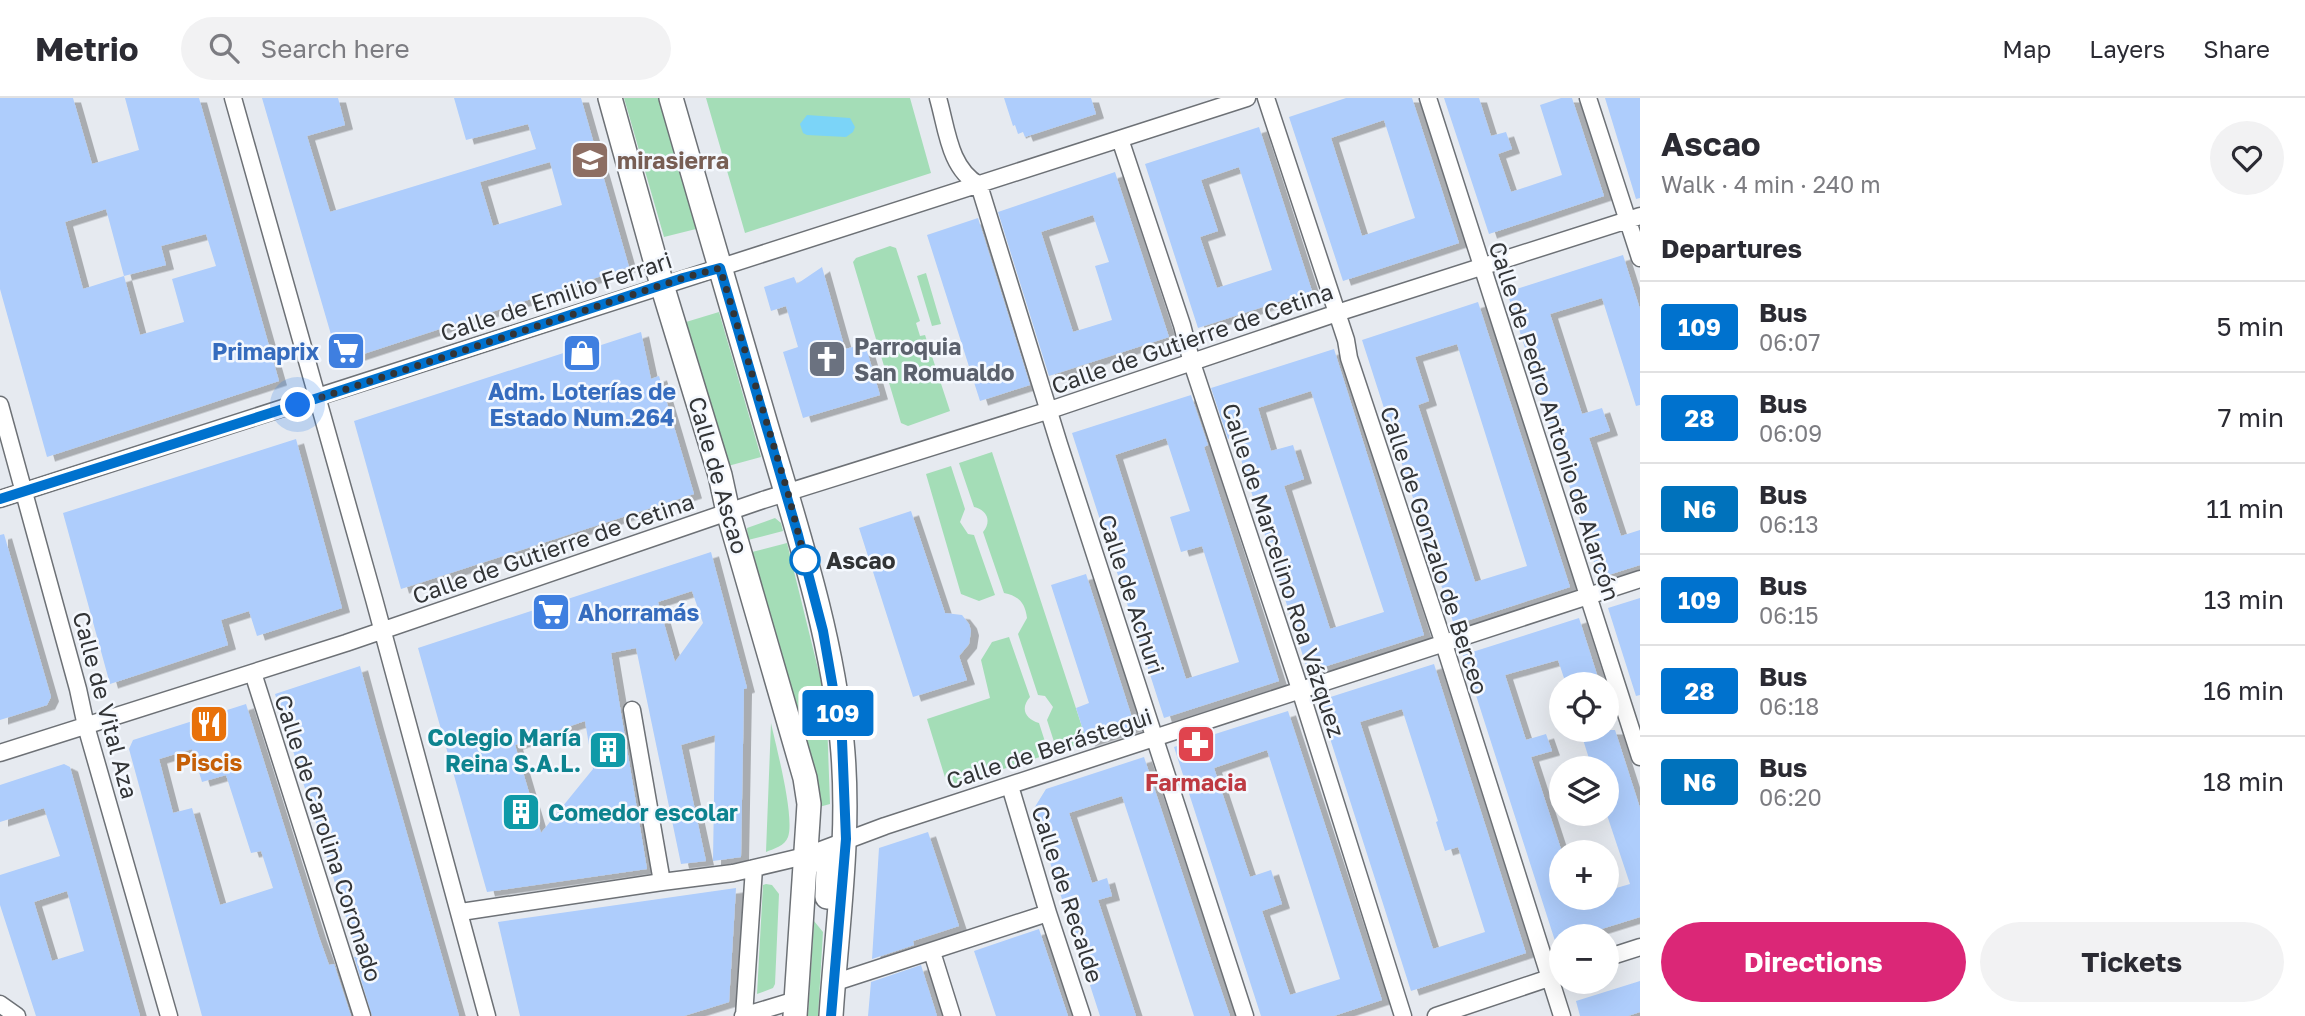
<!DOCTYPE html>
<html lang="en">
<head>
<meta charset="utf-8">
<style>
  :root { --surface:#fff; --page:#f2f2f3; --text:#2b2b33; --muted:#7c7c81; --line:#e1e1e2; --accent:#db2777 }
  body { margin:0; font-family:"Golos Text",sans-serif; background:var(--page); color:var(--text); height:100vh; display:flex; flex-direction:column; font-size:26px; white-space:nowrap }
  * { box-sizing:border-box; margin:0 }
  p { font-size:23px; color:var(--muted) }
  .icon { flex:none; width:38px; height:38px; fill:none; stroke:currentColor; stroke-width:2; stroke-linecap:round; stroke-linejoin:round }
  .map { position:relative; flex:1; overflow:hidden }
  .side { display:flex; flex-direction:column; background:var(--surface); width:665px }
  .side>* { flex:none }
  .badge { padding:0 14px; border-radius:5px; font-size:24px; line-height:46px }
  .fabs { position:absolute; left:1549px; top:574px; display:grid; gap:14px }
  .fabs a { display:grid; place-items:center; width:70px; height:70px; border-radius:50%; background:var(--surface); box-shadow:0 7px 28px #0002; font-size:35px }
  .you { position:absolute; width:35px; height:35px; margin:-18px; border:5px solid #fff; border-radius:50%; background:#1a73e8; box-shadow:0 0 0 10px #1a73e833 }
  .map>.badge { position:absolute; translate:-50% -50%; box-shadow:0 0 0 4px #fff }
  h2 { padding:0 21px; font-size:26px; line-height:63px }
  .round { display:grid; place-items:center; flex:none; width:74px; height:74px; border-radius:37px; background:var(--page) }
  .overview { display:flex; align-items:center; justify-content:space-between; height:119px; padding:0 21px }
  h1 { font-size:33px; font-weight:700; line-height:52px }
  .button { display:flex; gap:14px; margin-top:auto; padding:14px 21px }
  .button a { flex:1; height:80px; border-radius:42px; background:var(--accent); color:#fff; font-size:28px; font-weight:700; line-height:80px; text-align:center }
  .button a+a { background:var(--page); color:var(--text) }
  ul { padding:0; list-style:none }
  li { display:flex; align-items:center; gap:21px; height:91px; padding:0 21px; border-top:2px solid var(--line) }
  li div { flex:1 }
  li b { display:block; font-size:26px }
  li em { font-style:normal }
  li .badge { min-width:77px; font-weight:700; text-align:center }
  header { display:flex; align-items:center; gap:42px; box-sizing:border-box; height:98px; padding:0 35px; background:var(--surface); border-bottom:2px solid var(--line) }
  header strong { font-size:33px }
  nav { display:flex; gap:38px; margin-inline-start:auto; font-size:24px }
  .search { width:490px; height:63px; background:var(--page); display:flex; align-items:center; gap:18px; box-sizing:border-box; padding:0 24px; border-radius:38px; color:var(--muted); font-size:26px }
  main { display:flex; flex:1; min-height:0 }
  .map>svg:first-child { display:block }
  .green { fill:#a4ddb7 }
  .water { fill:#7bd4f8 }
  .building { fill:#aecdfc; fill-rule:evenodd; filter:url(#shadow) }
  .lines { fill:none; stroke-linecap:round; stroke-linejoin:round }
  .street-casing { stroke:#6d7176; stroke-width:19 }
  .secondary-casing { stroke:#6d7176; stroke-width:26 }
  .street { stroke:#fff; stroke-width:16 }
  .secondary { stroke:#fff; stroke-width:23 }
  .line-casing { stroke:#fff; stroke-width:16 }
  .line { stroke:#0072ce; stroke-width:10 }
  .walk { stroke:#323436; stroke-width:7; stroke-dasharray:0 12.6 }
  .stop-dot { fill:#fff; stroke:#0072ce; stroke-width:3.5 }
  .labels { text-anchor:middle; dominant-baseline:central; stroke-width:5; stroke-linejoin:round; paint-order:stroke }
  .education-label { font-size:23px; font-weight:bold; fill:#785e54; stroke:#f4f8fe; text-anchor:start }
  .street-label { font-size:23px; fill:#323436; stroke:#f4f8fe }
  .worship-label { font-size:23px; font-weight:bold; fill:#5b616d; stroke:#f4f8fe; text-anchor:start }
  .shop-label { font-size:23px; font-weight:bold; fill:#366cbe; stroke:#f4f8fe; text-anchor:end }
  .stop-label { font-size:23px; font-weight:bold; fill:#323436; stroke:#f4f8fe; text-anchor:start }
  .culture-label { font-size:23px; font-weight:bold; fill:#0d838f; stroke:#f4f8fe; text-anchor:end }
  .food-label { font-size:23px; font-weight:bold; fill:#c56008; stroke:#f4f8fe }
  .health-label { font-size:23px; font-weight:bold; fill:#be3a42; stroke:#f4f8fe }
</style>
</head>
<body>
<header>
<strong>Metrio</strong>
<div class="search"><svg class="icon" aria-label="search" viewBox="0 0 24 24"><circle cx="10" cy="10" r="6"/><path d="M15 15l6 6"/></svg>Search here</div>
<nav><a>Map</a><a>Layers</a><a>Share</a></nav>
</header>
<main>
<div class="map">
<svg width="1640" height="918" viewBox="0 0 1640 918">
  <defs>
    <filter id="shadow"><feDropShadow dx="8" dy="4.5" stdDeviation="0" flood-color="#0004"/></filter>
  </defs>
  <rect width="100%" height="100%" fill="#e6eaf0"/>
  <path class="green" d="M 624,0 L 659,0 L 696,131 L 664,139 Z
    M 706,0 L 910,0 L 931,75 L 745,135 Z
    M 890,148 L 896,150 L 920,223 L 916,225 L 920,238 L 925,237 L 950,313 L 908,328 L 901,325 L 853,164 L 856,160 Z
    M 926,175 L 941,226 L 932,228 L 917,178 Z
    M 719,214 L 761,359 L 728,368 L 686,224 Z
    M 992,354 L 1087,644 L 1057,653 L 1047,622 L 1053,609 L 1045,598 L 1038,597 L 1018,536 L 1027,520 C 1025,505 1019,498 1004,495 L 983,434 C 992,423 987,412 974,409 L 959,365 Z
    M 951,368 L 965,411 L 960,424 L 968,436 L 974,437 L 995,497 L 979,503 L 961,496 L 926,376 Z
    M 775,420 L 781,425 L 783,433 L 748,442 L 747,430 Z
    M 787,445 L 822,587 L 827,622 L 830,706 L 819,709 L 812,664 L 752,454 Z
    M 1009,539 L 1030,599 C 1020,610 1025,621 1039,625 L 1049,656 L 948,689 L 927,621 L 990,600 L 981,562 L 992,544 Z
    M 771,625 C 776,648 795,719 788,739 C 785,748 773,751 766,754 Z
    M 766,786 L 772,787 L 779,796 L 775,886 L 773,890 L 757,896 L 763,787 Z
    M 814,823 L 823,834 L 818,918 L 808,918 Z"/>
  <path class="water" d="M 807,17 L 850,20 L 855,29 L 853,34 L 846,39 L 807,37 L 803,35 L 800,26 Z"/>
  <path class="building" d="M 0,0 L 73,0 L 92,66 L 139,52 L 125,0 L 199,0 L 279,283 L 47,359 L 0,191 ZM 106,111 L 124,178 L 83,191 L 65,124 ZM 206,136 L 216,168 L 172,181 L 184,224 L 140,237 L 124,178 L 166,167 L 161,148 Z
    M 262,0 L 338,0 L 345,27 L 307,38 L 330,114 L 536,51 L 528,26 L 466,42 L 454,0 L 581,0 L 629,169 L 339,264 ZM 550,64 L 562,107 L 493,128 L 480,84 Z
    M 1004,0 L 1091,0 L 1096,16 L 1025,39 L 1023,34 L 1018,36 L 1015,27 L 1013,28 Z
    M 1346,0 L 1412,0 L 1459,145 L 1343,183 L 1289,19 ZM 1384,22 L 1415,120 L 1362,138 L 1331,40 Z
    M 1444,0 L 1479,0 L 1491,38 L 1506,34 L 1512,51 L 1498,56 L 1511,94 L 1562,77 L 1540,7 L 1561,0 L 1572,0 L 1604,98 L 1489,136 Z
    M 1605,0 L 1640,0 L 1640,100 L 1636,101 Z
    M 1259,29 L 1312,193 L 1198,230 L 1145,66 ZM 1239,69 L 1272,172 L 1217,190 L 1200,139 L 1218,133 L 1201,82 Z
    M 1115,74 L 1169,239 L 1049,278 L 998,114 ZM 1093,117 L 1109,164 L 1095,168 L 1112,222 L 1073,234 L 1041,134 Z
    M 978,120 L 1030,287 L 980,303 L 927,137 Z
    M 1623,157 L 1640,211 L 1640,307 L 1636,308 L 1602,200 L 1550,216 L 1582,316 L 1602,310 L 1610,333 L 1589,340 L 1621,438 L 1640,432 L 1640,467 L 1599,480 L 1507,194 Z
    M 822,169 L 845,251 L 865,246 L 880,297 L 803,320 L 783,254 L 798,249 L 786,208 L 771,213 L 764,189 L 794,179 L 797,186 Z
    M 1478,204 L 1570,489 L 1454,527 L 1362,242 ZM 1457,246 L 1527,468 L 1475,484 L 1418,307 L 1429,303 L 1415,259 Z
    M 641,234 L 651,281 L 659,278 L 694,396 L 401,491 L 354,323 L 588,247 L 589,251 Z
    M 1334,251 L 1424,537 L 1308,574 L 1234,339 L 1228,341 L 1211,290 ZM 1311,293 L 1384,514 L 1330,531 L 1284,388 L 1304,381 L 1293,347 L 1271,353 L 1258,310 Z
    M 1191,297 L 1208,347 L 1204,349 L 1279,583 L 1164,620 L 1072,335 ZM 1166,340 L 1190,413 L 1170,419 L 1181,454 L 1202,448 L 1239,564 L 1186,581 L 1115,357 Z
    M 296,341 L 342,510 L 257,538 L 249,513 L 221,522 L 228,547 L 110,586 L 63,415 Z
    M 911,413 L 945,515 L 962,517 L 969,526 L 971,533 L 969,546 L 959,558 L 967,582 L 913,599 L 859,430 Z
    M 4,436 L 51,599 L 47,607 L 0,622 L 0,437 Z
    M 711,454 L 747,590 L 744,591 L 741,759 L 713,763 L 715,637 L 681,647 L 706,763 L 681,766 L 636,550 L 611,555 L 647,771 L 487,794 L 418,550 ZM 692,493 L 703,525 L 675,564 L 658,504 ZM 585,623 L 593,671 L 541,735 L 515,647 Z
    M 1086,476 L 1135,629 L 1087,644 L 1076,610 L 1089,605 L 1051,487 Z
    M 1640,500 L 1640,597 L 1636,598 L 1608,510 Z
    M 1579,520 L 1600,586 L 1566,586 L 1558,562 L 1505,577 L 1526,642 L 1546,636 L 1552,653 L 1531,659 L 1561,751 L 1561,800 L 1570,800 L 1572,805 L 1588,800 L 1606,800 L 1606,793 L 1630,786 L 1606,714 L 1606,670 L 1592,670 L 1580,632 L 1615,632 L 1640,710 L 1640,819 L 1579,838 L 1561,838 L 1561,844 L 1556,846 L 1463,557 Z
    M 1434,566 L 1526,855 L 1411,893 L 1318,603 ZM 1402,611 L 1438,723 L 1436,724 L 1445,753 L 1458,749 L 1485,834 L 1433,851 L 1360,624 Z
    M 360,568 L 376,627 L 459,918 L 372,918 L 354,859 L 358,858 L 349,829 L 275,596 Z
    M 246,606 L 319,839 L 329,867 L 334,866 L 351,918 L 202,918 L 129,651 L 133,642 ZM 192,651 L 202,684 L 226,677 L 251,755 L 261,753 L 273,790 L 220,807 L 192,710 L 173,715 L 159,661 Z
    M 1288,613 L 1382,902 L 1334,918 L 1261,918 L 1174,649 ZM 1267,652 L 1340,881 L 1290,897 L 1262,813 L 1282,806 L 1271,772 L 1250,779 L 1214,670 Z
    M 1144,659 L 1211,862 L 1230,918 L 1194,918 L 1122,698 L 1069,715 L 1092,785 L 1107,780 L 1112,798 L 1098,802 L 1136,918 L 1100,918 L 1033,712 L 1046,691 Z
    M 64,666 L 70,669 L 140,918 L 36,918 L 0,807 L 0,777 L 60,758 L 44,710 L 0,724 L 0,687 ZM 67,793 L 84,853 L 52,863 L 34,804 Z
    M 928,734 L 959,828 L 913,843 L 914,847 L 872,861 L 879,750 Z
    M 736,790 L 729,904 L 684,918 L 520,918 L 498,824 Z
    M 1039,831 L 1068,918 L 996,918 L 974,853 Z
    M 921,867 L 937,918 L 868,918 L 871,884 Z
    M 1640,883 L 1640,914 L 1628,918 L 1580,918 L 1576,903 Z"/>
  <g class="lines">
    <g class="street-casing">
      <path id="street" d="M 233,0 L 374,501 L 487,918
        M 938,0 C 947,31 949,70 979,87
        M 1266,0 L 1346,242 L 1349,260 L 1444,546 L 1562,918
        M 1428,0 L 1640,659
        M 1588,0 L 1640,160
        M 1120,41 L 1182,227 L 1192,265 L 1296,579 L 1403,918
        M 979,87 L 1059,346 L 1245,918
        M 0,307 L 78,591 L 86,628 L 169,918
        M 0,401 L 1247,0
        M 253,575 L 362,918
        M 632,612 L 662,784
        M 0,655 L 346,545 L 763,402 L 1050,312 L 1337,215 L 1640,118
        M 1010,688 L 1048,815 L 1082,918
        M 461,814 L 662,784 L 733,775 L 805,758 L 885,728 L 1640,481
        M 932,854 L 952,918
        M 1606,860 L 1640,849
        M 833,885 L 1048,815
        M 0,906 L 17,918
        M 743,918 L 796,902
        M 744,918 L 754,770
        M 1436,918 L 1561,876"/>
    </g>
    <g class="secondary-casing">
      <path id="secondary" d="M 610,0 L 662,187 L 720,377 L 728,414 L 805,680 L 809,706 L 808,722 L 795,918
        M 671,0 C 703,110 734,220 767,330 C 797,432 832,537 842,644 C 851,735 837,826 831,918
        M 805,758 L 825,764 L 828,770 L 827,799"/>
    </g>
    <use href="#street" class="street"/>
    <use href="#secondary" class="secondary"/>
  </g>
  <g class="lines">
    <g class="line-casing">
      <path id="line" d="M 0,401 L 318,300 L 683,180 L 720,170 L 798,437 L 823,533 L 842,642 L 846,741 L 831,918"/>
    </g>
    <use href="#line" class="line"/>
    <path class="walk" d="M 298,307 L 683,180 L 720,170 L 788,395 L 805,462"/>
  </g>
  <defs>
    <g id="school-square" transform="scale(2.0125)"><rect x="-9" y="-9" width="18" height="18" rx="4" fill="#8d6e63" stroke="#f4f8fe"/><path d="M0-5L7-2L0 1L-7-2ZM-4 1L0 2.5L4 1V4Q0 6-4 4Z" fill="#fff"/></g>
    <g id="supermarket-square" transform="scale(2.0125)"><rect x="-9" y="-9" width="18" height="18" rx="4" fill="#3f7fe0" stroke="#f4f8fe"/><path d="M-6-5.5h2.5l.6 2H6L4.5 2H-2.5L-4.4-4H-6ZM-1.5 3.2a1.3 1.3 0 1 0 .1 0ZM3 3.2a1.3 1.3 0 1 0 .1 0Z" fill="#fff"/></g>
    <g id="shop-square" transform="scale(2.0125)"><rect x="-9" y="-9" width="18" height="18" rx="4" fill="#3f7fe0" stroke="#f4f8fe"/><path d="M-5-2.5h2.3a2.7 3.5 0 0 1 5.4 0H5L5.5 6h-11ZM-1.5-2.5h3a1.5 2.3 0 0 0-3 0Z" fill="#fff"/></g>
    <g id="church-square" transform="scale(2.0125)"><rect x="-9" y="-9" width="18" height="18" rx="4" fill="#6b7280" stroke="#f4f8fe"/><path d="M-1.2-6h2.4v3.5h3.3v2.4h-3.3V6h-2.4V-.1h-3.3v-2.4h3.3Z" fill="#fff"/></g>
    <g id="restaurant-square" transform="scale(2.0125)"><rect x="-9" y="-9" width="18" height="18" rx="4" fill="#e8710a" stroke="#f4f8fe"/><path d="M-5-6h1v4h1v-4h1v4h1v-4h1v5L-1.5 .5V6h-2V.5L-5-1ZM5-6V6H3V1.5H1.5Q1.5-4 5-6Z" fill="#fff"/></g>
    <g id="pharmacy-square" transform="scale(2.0125)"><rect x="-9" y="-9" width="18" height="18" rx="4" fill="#e0444e" stroke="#f4f8fe"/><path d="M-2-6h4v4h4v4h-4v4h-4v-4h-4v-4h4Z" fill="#fff"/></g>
    <g id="building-square" transform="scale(2.0125)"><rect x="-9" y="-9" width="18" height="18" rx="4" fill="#0f9aa8" stroke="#f4f8fe"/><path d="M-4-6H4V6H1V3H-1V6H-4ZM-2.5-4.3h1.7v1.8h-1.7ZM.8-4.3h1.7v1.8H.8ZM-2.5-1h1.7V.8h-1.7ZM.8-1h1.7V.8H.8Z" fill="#fff"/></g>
  </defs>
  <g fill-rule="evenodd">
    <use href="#school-square" x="590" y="62"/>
    <use href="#supermarket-square" x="346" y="253"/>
    <use href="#shop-square" x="582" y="255"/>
    <use href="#church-square" x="827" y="261"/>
    <use href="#supermarket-square" x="551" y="514"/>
    <use href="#restaurant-square" x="209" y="626"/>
    <use href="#pharmacy-square" x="1196" y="646"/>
    <use href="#building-square" x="608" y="652"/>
    <use href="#building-square" x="521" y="714"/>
  </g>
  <circle class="stop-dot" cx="805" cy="462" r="14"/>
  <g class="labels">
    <g class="education-label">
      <text x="617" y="62">mirasierra</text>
    </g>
    <g class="street-label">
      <text transform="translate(556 198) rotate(-18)">Calle de Emilio Ferrari</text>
      <text transform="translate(1192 240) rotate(-19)">Calle de Gutierre de Cetina</text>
      <text transform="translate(1555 323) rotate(72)">Calle de Pedro Antonio de Alarcón</text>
      <text transform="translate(719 377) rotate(74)">Calle de Ascao</text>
      <text transform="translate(553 450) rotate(-19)">Calle de Gutierre de Cetina</text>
      <text transform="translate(1435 452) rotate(72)">Calle de Gonzalo de Berceo</text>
      <text transform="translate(1284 472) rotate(72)">Calle de Marcelino Roa Vázquez</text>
      <text transform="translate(1132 496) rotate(72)">Calle de Achuri</text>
      <text transform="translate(106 607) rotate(75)">Calle de Vital Aza</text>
      <text transform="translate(1049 650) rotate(-18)">Calle de Berástegui</text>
      <text transform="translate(329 740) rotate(72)">Calle de Carolina Coronado</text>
      <text transform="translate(1068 796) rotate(72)">Calle de Recalde</text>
    </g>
    <g class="worship-label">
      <text x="854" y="248">Parroquia<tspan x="854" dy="26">San Romualdo</tspan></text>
    </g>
    <g class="shop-label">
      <text x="319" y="253">Primaprix</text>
      <text x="582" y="293" text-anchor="middle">Adm. Loterías de<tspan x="582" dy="26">Estado Num.264</tspan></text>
      <text x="578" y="514" text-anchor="start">Ahorramás</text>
    </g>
    <g class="stop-label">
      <text x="826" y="462">Ascao</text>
    </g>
    <g class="culture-label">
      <text x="581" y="639">Colegio María<tspan x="581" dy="26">Reina S.A.L.</tspan></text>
      <text x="548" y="714" text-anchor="start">Comedor escolar</text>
    </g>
    <g class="food-label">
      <text x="209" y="664">Piscis</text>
    </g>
    <g class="health-label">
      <text x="1196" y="684">Farmacia</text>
    </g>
  </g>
</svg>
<div class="fabs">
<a><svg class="icon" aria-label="locate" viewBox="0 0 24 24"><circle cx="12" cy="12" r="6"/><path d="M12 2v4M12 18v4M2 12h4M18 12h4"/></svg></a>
<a><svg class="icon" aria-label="layers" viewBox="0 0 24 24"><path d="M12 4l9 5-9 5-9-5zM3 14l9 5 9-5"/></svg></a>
<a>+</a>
<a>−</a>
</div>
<div class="you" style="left:298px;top:307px"></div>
<b class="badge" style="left:838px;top:615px;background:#0072ce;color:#fff">109</b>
</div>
<section class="side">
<div class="overview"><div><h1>Ascao</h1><p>Walk · 4 min · 240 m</p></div><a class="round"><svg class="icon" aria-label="heart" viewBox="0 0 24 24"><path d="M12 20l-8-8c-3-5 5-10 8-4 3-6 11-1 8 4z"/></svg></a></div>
<h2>Departures</h2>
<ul>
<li><span class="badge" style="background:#0072ce;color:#fff">109</span><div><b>Bus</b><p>06:07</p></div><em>5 min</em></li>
<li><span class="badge" style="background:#0072ce;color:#fff">28</span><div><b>Bus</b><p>06:09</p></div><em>7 min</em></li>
<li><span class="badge" style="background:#0072bc;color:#fff">N6</span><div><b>Bus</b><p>06:13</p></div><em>11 min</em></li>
<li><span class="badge" style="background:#0072ce;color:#fff">109</span><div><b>Bus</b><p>06:15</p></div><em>13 min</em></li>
<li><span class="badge" style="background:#0072ce;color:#fff">28</span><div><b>Bus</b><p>06:18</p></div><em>16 min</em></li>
<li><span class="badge" style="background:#0072bc;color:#fff">N6</span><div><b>Bus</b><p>06:20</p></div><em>18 min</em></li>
</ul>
<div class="button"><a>Directions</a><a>Tickets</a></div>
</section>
</main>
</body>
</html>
